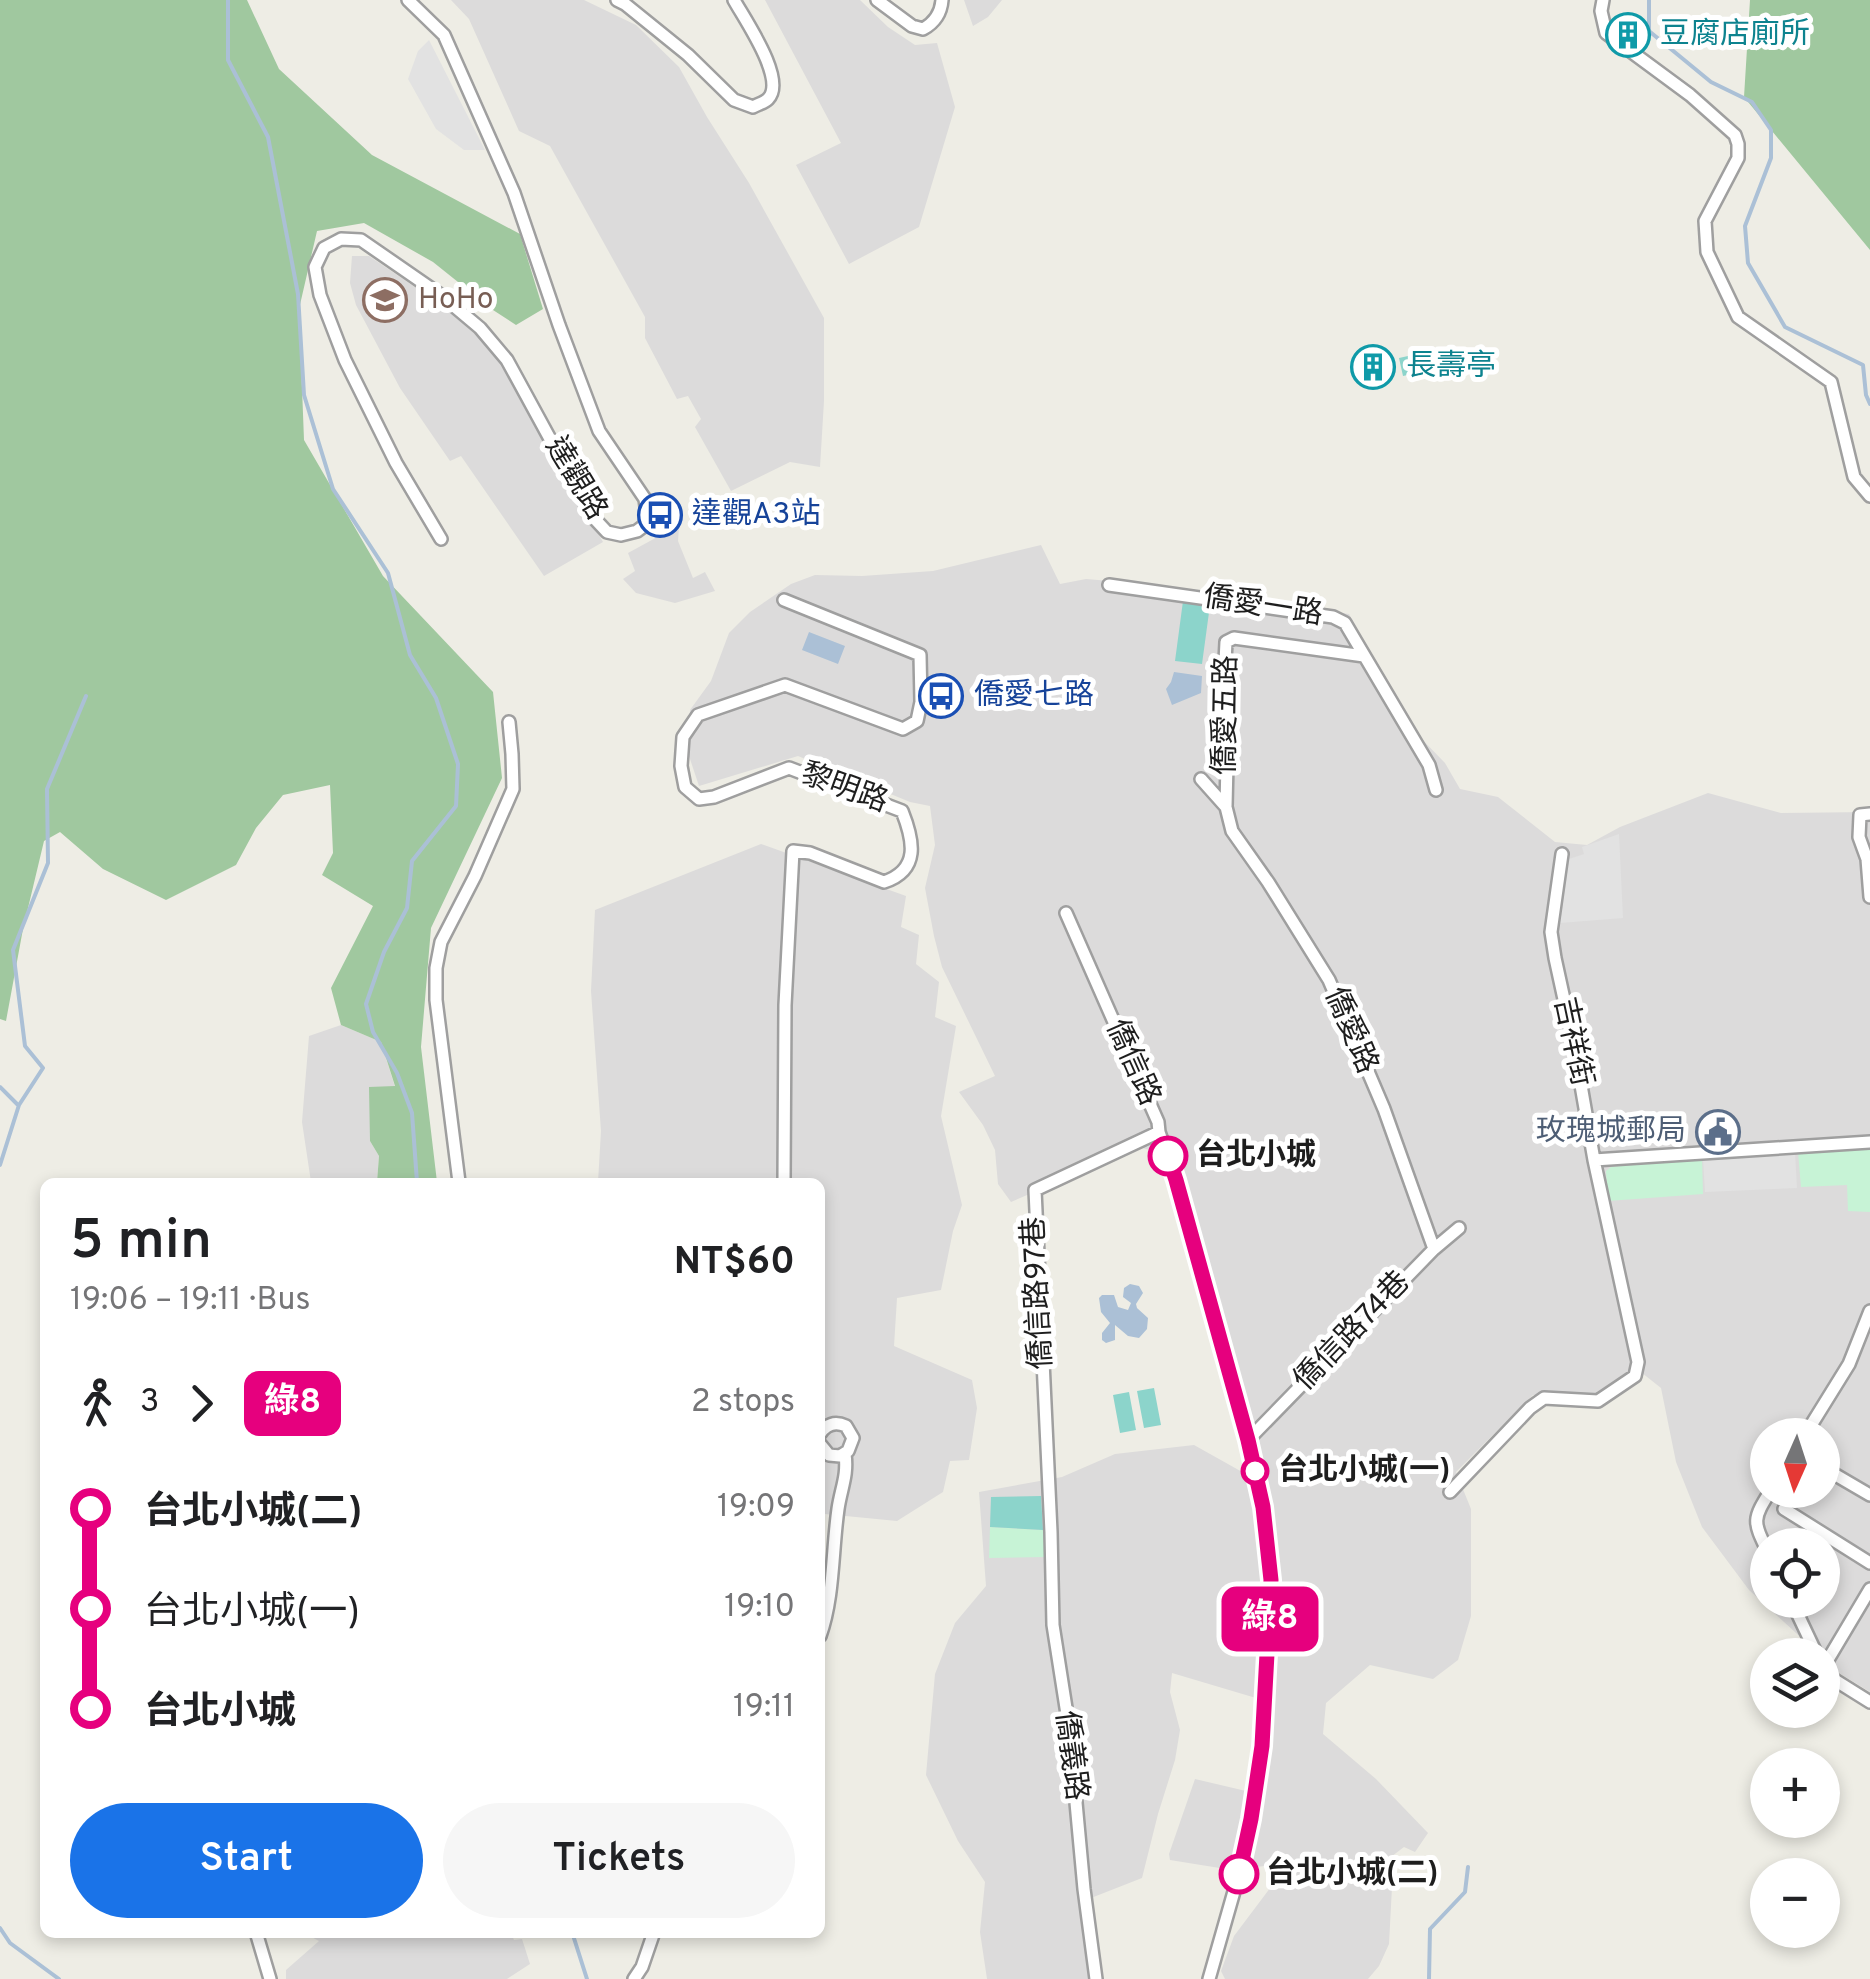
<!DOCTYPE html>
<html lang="en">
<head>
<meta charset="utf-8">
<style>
  :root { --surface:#fff; --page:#f6f6f6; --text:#202124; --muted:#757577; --accent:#1a73e8 }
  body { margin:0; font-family:Overpass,"Noto Sans TC",sans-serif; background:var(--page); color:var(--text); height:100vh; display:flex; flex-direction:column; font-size:38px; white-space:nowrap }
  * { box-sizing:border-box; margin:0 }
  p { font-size:32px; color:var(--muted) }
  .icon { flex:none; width:55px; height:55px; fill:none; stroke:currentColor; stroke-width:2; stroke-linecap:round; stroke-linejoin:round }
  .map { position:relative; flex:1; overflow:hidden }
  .side { position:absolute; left:40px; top:1178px; width:785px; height:760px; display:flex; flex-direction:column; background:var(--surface); border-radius:15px; box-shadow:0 5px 15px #0003 }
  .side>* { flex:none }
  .badge { padding:0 20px; border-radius:15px; font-size:35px; line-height:65px }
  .needle { width:65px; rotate:183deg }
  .fabs { position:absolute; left:1750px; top:1418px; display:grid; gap:20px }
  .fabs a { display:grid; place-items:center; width:90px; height:90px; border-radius:50%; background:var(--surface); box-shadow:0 5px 15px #0003; font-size:50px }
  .map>.badge { position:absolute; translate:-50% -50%; box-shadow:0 0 0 5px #fff }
  .legs { display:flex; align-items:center; gap:15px; height:110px; padding:0 30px; font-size:32px }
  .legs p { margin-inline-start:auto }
  .summary { display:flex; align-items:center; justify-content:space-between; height:170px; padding:0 30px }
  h1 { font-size:55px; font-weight:600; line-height:75px }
  .primary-button { display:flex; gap:20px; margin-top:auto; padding:20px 30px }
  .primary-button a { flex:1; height:115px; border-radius:60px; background:var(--accent); color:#fff; font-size:40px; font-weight:600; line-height:115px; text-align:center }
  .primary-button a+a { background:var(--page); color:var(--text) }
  ul { padding:0 30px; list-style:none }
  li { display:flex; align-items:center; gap:35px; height:100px; font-size:38px }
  li i { display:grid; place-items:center; width:15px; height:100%; margin:0 12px; background:currentColor }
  li i::after { content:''; width:25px; height:25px; margin:-12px; border:8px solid; border-radius:50%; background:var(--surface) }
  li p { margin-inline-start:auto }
  li:first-child i { background:linear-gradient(#0000 50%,currentColor 0) }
  li:last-child i { background:linear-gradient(currentColor 50%,#0000 0) }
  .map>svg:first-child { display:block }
  .residential { fill:#dcdbdb; fill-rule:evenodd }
  .forest { fill:#a0c89f }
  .park { fill:#c7f3d6 }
  .pitch { fill:#8cd4cb }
  .parking { fill:#e2e2e2 }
  .water { fill:#abc0d6 }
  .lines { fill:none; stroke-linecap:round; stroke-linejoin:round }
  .stream { stroke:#abc0d6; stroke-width:4 }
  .street-casing { stroke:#9f9f9f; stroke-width:16 }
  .street { stroke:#fff; stroke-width:11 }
  .line-1-casing { stroke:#fff; stroke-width:22 }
  .line-1 { stroke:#e6007e; stroke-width:15 }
  .stop-1-dot { fill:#fff; stroke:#e6007e; stroke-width:5 }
  .labels { text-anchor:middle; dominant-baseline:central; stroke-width:10; stroke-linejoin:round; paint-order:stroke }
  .culture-label { font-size:30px; fill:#0d838f; stroke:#fff; text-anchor:start }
  .education-label { font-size:30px; fill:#785e54; stroke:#fff; text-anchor:start }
  .street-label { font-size:30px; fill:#1e1e1e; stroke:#fff }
  .transit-label { font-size:30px; fill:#164399; stroke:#fff; text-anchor:start }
  .service-label { font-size:30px; fill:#4e5e75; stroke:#fff; text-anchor:end }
  .stop-label { font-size:30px; font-weight:bold; fill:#1e1e1e; stroke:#fff; text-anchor:start }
</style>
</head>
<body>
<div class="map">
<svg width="1870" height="1979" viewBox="0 0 1870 1979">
  <rect width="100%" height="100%" fill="#eeede5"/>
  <path class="residential" d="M 451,0 L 584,0 L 636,25 L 679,67 L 707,117 L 749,183 L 824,318 L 824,401 L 820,467 L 790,462 L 731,491 L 695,427 L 701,419 L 688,396 L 677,399 L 645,338 L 645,317 L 550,146 L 519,131 L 469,19 Z
    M 765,0 L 860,0 L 888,27 L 915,45 L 937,43 L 955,107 L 919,227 L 849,264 L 796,165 L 841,143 Z
    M 964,0 L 1002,0 L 988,17 L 973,26 Z
    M 352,256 L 369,256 L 443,306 L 485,343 L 513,379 L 603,542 L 544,576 L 461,456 L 450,461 L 400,388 L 356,305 L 350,283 Z
    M 668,519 L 677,520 L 679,527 L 678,541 L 693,578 L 705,572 L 715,591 L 675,603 L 636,593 L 623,579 L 635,571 L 628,553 L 661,535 Z
    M 1041,545 L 1060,584 L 1086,579 L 1134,583 L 1349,614 L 1411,728 L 1445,763 L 1460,789 L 1498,797 L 1555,842 L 1587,845 L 1620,827 L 1708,793 L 1781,813 L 1870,812 L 1870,1692 L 1839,1673 L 1823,1658 L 1822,1655 L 1820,1655 L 1749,1590 L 1702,1527 L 1676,1462 L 1661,1388 L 1632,1365 L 1628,1375 L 1601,1395 L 1533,1395 L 1456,1472 L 1471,1509 L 1471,1616 L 1458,1660 L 1433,1679 L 1370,1665 L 1326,1703 L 1323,1734 L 1376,1779 L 1428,1833 L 1415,1852 L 1404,1847 L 1379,1866 L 1392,1887 L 1389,1944 L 1379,1966 L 1368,1979 L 1225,1979 L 1221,1971 L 1234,1936 L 1289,1863 L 1232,1870 L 1170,1860 L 1169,1854 L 1195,1779 L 1246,1791 L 1256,1698 L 1172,1673 L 1170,1692 L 1180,1730 L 1175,1760 L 1158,1814 L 1142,1878 L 1091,1898 L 1100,1979 L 987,1979 L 980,1932 L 985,1882 L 958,1841 L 926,1775 L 935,1674 L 955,1623 L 986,1586 L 979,1492 L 1062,1477 L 1115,1454 L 1194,1445 L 1244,1473 L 1244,1450 L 1226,1387 L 1189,1229 L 1169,1181 L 1153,1151 L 1139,1147 L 1011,1202 L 998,1184 L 995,1150 L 983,1125 L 959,1092 L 995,1076 L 942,967 L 934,936 L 925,888 L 935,845 L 930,806 L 910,802 L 798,756 L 699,786 L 688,753 L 690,710 L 711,681 L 729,633 L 750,612 L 791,584 L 815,575 L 862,576 L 933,571 ZM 1768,1435 L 1822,1435 L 1822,1490 L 1768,1490 ZM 1768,1545 L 1822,1545 L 1822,1600 L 1768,1600 Z
    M 761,844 L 906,896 L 901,927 L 919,935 L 916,964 L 939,982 L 935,1017 L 956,1026 L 941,1116 L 962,1205 L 953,1231 L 941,1290 L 897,1298 L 894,1346 L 972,1380 L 977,1408 L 969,1460 L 950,1461 L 943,1492 L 897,1521 L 825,1514 L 820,1564 L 820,1182 L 598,1182 L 601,1131 L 591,991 L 595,910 Z
    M 341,1025 L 381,1042 L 395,1087 L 370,1087 L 370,1141 L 379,1156 L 377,1182 L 311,1182 L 302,1122 L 309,1036 Z
    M 304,1933 L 511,1933 L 514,1940 L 522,1939 L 530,1964 L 507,1979 L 286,1979 L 286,1970 L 319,1941 Z"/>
  <path class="forest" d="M 0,0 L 247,0 L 279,69 L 372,155 L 520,234 L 543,309 L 516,325 L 493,310 L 433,262 L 364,223 L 317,231 L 299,309 L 304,440 L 383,576 L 493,692 L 502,778 L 431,928 L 421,1047 L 437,1182 L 377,1182 L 379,1156 L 370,1141 L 369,1087 L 395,1086 L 381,1042 L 341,1025 L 331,988 L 373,906 L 322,875 L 333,853 L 330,785 L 283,795 L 256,828 L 236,865 L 166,900 L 103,869 L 60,832 L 44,841 L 23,929 L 6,1021 L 0,1019 Z
    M 1750,0 L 1870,0 L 1870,250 L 1744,97 Z"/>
  <path class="park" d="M 1870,1149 L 1870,1212 L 1848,1211 L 1847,1185 L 1801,1187 L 1798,1152 Z
    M 1702,1157 L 1703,1194 L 1608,1201 L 1606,1171 L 1611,1167 Z
    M 990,1527 L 1043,1530 L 1045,1557 L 989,1558 Z"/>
  <path class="pitch" d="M 1426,352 L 1430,370 L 1403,376 L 1399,358 Z
    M 1183,601 L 1210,605 L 1202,664 L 1175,661 Z
    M 1154,1388 L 1161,1425 L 1144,1428 L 1137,1391 Z
    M 1129,1392 L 1136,1430 L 1120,1433 L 1113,1395 Z
    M 1041,1496 L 1043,1530 L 990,1527 L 991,1497 Z"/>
  <path class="parking" d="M 429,40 L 485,150 L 464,150 L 436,129 L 408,79 L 418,51 Z
    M 1619,834 L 1623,918 L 1560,923 L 1569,859 L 1584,854 L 1582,847 Z
    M 1795,1152 L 1797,1188 L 1705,1192 L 1703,1158 Z"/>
  <path class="water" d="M 809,632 L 845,646 L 838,664 L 802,650 Z
    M 1174,672 L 1202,676 L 1201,693 L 1172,705 L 1166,689 L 1171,682 Z
    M 1130,1284 L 1139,1286 L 1143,1293 L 1136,1304 L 1137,1308 L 1148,1318 L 1147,1329 L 1139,1338 L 1128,1336 L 1115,1325 L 1115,1340 L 1106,1343 L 1102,1340 L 1102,1333 L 1110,1323 L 1101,1312 L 1099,1298 L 1102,1295 L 1114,1295 L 1118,1307 L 1128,1310 L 1131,1303 L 1123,1297 L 1124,1288 Z"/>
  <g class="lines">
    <path class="stream" d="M 228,0 L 228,60 L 268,137 L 298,294 L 304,395 L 333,489 L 388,573 L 410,655 L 436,698 L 458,764 L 456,806 L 412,861 L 407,908 L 384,952 L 366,1004 L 373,1032 L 397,1073 L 412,1113 L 417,1182
      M 1649,0 L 1649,31 L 1711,82 L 1752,102 L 1771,130 L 1771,158 L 1745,226 L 1748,263 L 1785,327 L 1863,365 L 1866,395 L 1870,404
      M 0,1087 L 18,1105
      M 0,1165 L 19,1105 L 43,1068 L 25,1046 L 13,950 L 48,863 L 47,789 L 86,696
      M 0,1928 L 10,1943 L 59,1979
      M 572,1932 L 587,1979
      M 1429,1979 L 1430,1929 L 1465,1892 L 1468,1867"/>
    <g class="street-casing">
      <path id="street" d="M 408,0 L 444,35 L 514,193 L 559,325 L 599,431 L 645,499 L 647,514 L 645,525 L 637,531 L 621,535 L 607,532 L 592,516 L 507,360 L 480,328 L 442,296 L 361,240 L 341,239 L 324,248 L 315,267 L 320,295 L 345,360 L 396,463 L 441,539
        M 617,0 L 625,4 L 688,55 L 734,100 L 753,107 C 758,104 764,103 768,99 C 787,80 745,20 734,0
        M 877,0 L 912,26 L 923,29 C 934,23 941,13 942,0
        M 1603,0 L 1601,11 L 1606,33 L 1690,95 L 1735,135 L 1738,144 L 1738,158 L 1705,221 L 1707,252 L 1738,317 L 1831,382 L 1854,477 L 1870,496
        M 1109,585 L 1333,617 L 1345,623 L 1429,765 L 1436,790
        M 784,600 L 920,655 L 921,702 L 917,721 L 903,729 L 785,685 L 698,715 L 683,737 L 681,766 L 685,787 L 699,799 L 714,797 L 789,768 L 902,811 C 914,841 920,870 884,882 L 810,853 L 793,851 L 785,1005 L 784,1182
        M 1364,656 L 1234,638 L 1226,642 L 1223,700 L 1227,762 L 1226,807 L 1232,831 L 1268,882 L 1329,980 L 1384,1109 L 1434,1249
        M 1201,779 L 1226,807
        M 1870,814 L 1860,815 L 1859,837 L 1867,859 L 1870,897
        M 1066,913 L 1158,1122 L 1159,1132 L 1176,1180 L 1248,1440 L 1263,1507 L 1271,1580 L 1262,1746 L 1251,1819 L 1239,1874 L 1209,1979
        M 1594,1160 L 1870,1142
        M 459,1182 L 436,1000 L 436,968 L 441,942 L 475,876 L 513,789 L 512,754 L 509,722
        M 820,1434 C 826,1424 835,1421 846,1426 L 853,1438 L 848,1451 L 840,1456 L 829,1455 L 820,1444
        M 1805,1435 L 1849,1364 L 1870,1311
        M 1248,1440 L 1434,1249 L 1459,1228
        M 1822,1467 L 1870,1495
        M 1450,1492 L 1530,1408 L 1544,1398 L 1598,1401 L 1635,1376 L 1638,1362 L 1594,1160 L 1574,1045 L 1555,958 L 1551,932 L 1562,854
        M 1784,1509 L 1870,1563
        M 1768,1552 C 1752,1520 1753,1519 1771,1490
        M 1791,1600 L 1817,1655
        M 820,1636 C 834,1597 832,1551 838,1509 C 841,1488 848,1476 845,1454
        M 1822,1667 L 1830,1677 L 1870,1702
        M 1823,1668 L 1870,1589
        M 256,1932 L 270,1979
        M 634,1979 L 642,1967 L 654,1932
        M 1096,1979 L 1084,1889 L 1069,1727 L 1053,1625 L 1051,1532 L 1035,1190 L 1159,1132"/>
    </g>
    <use href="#street" class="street"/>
  </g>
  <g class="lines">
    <g class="line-1-casing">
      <path id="line-1" d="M 1168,1156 L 1176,1180 L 1248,1440 L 1263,1507 L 1271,1580 L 1262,1746 L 1251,1819 L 1239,1874"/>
    </g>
    <use href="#line-1" class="line-1"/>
  </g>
  <defs>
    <g id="building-ring" transform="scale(2.25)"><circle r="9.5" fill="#fff" stroke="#0f9aa8" stroke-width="1.5"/><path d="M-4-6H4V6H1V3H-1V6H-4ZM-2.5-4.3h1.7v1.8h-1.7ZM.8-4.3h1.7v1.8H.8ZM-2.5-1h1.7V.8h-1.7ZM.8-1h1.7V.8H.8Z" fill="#0f9aa8"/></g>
    <g id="school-ring" transform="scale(2.25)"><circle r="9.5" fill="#fff" stroke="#8d6e63" stroke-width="1.5"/><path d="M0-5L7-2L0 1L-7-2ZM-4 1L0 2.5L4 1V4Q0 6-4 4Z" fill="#8d6e63"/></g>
    <g id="bus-ring" transform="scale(2.25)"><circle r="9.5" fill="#fff" stroke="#1a4fb4" stroke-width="1.5"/><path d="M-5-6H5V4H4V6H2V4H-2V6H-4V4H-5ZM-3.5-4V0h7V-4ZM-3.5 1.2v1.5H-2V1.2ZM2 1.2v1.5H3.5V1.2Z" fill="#1a4fb4"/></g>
    <g id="civic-ring" transform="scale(2.25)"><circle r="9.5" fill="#fff" stroke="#5c6f8a" stroke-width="1.5"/><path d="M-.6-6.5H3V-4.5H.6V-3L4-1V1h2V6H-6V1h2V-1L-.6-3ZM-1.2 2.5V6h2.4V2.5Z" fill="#5c6f8a"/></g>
  </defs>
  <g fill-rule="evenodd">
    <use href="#building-ring" x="1628" y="35"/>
    <use href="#school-ring" x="385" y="300"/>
    <use href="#building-ring" x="1373" y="367"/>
    <use href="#bus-ring" x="660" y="515"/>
    <use href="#bus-ring" x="941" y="696"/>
    <use href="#civic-ring" x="1718" y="1132"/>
  </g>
  <g class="stop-1-dot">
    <circle cx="1168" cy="1156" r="18"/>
    <circle cx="1255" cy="1471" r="12"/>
    <circle cx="1239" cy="1874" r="18"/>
  </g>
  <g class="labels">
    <g class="culture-label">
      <text x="1660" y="35">豆腐店廁所</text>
      <text x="1406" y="367">長壽亭</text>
    </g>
    <g class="education-label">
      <text x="418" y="300">HoHo</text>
    </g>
    <g class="street-label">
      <text transform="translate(575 479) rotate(59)">達觀路</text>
      <text transform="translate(1263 607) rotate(9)">僑愛一路</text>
      <text transform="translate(1227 715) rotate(-89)">僑愛五路</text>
      <text transform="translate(844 789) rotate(20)">黎明路</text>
      <text transform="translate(1350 1031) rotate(67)">僑愛路</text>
      <text transform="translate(1572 1042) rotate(78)">吉祥街</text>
      <text transform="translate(1132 1063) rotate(66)">僑信路</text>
      <text transform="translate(1039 1293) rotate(-93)">僑信路97巷</text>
      <text transform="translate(1353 1332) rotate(-46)">僑信路74巷</text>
      <text transform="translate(1070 1756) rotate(83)">僑義路</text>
    </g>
    <g class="transit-label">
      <text x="692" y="515">達觀A3站</text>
      <text x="974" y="696">僑愛七路</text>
    </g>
    <g class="service-label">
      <text x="1686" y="1132">玫瑰城郵局</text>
    </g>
    <g class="stop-label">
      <text x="1196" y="1156">台北小城</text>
      <text x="1278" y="1471">台北小城(一)</text>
      <text x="1266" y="1874">台北小城(二)</text>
    </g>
  </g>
</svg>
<div class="fabs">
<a><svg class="needle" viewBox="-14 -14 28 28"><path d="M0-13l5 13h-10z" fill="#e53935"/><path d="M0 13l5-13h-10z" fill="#757577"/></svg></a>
<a><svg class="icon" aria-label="locate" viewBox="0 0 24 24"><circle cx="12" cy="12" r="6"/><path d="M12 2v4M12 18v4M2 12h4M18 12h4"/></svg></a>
<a><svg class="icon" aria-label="layers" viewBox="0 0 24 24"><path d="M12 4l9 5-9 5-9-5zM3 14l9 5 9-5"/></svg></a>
<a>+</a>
<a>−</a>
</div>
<b class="badge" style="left:1270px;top:1619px;background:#e6007e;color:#fff">綠8</b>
<section class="side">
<div class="summary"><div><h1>5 min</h1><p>19:06 – 19:11 · Bus</p></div><b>NT$60</b></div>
<div class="legs"><svg class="icon" aria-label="walk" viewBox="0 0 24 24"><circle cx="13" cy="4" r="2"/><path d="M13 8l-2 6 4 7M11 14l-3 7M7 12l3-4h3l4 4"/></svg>3<svg class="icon" aria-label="forward" viewBox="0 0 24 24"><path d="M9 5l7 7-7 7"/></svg><b class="badge" style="background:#e6007e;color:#fff">綠8</b><p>2 stops</p></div>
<ul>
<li><i style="color:#e6007e"></i><b>台北小城(二)</b><p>19:09</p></li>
<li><i style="color:#e6007e"></i><span>台北小城(一)</span><p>19:10</p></li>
<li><i style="color:#e6007e"></i><b>台北小城</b><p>19:11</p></li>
</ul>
<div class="primary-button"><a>Start</a><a>Tickets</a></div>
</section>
</div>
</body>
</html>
